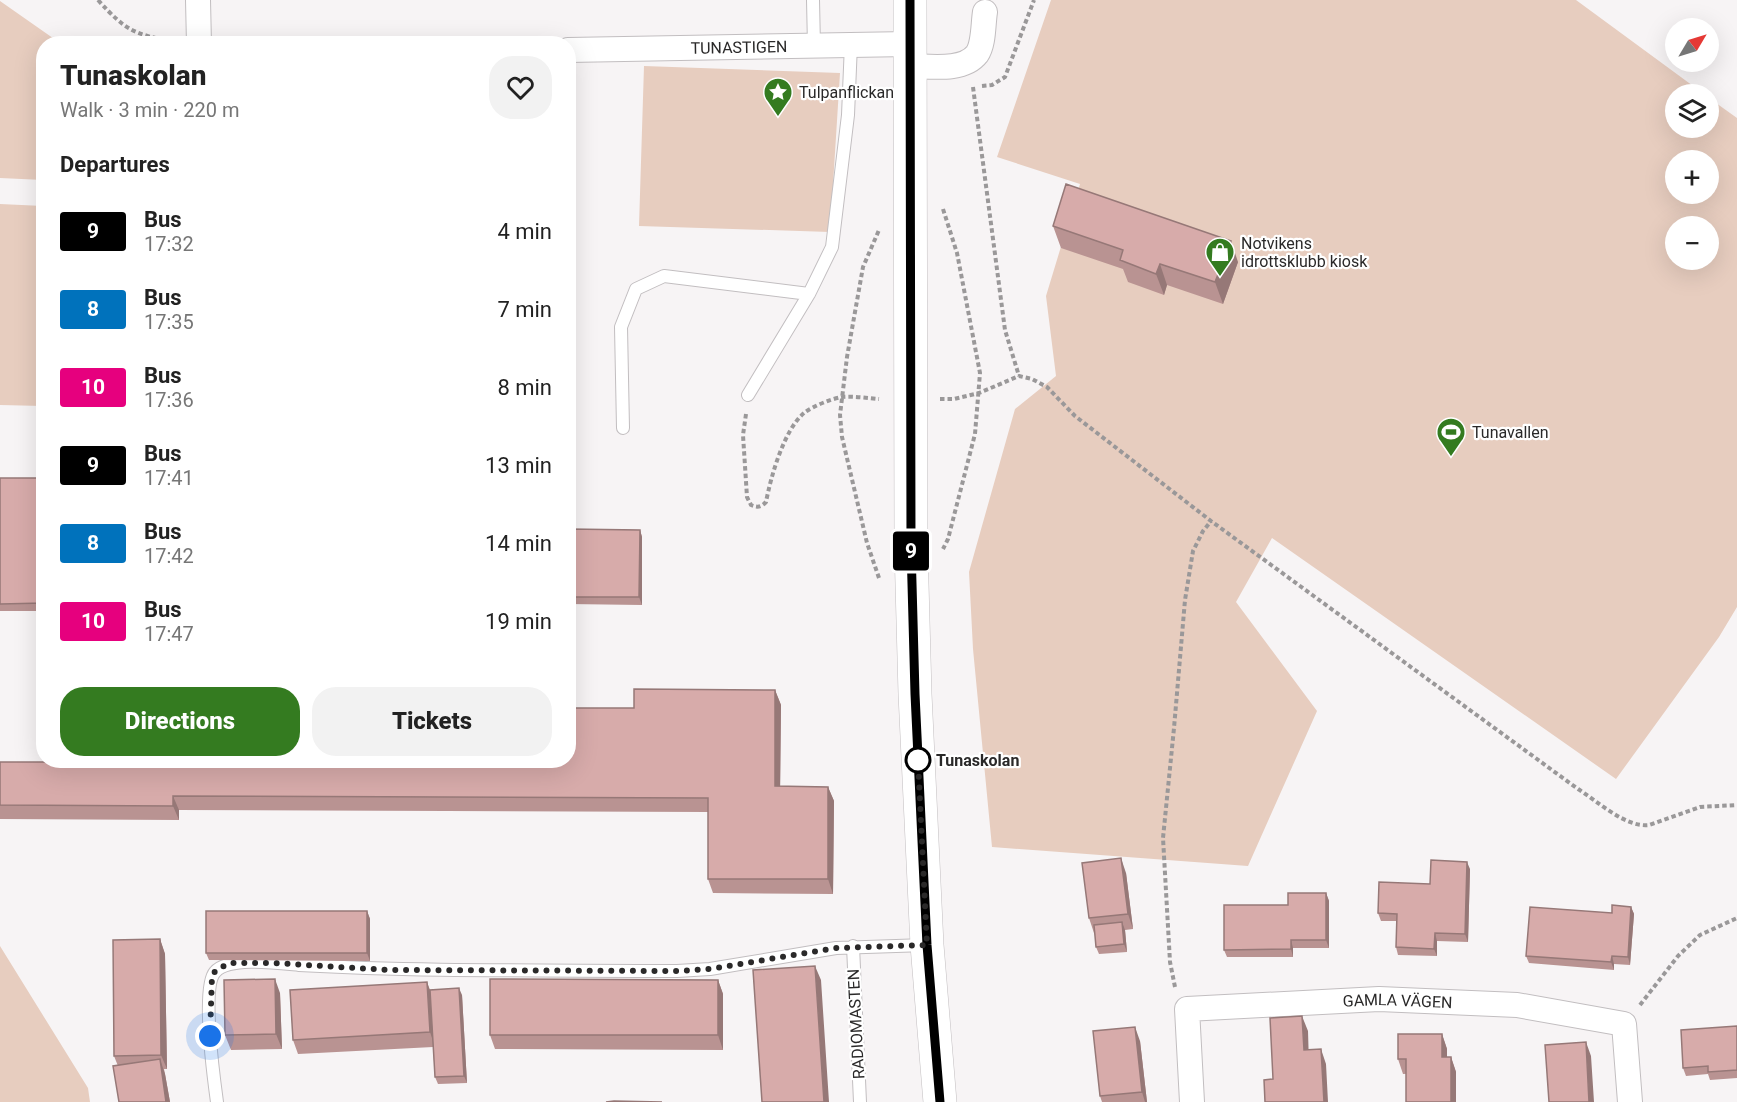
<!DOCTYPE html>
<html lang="en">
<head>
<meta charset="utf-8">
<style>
  :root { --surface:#fff; --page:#f2f2f2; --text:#222; --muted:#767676; --accent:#347b20 }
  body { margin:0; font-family:Roboto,sans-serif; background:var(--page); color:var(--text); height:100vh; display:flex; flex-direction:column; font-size:22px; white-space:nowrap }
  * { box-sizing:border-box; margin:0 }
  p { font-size:20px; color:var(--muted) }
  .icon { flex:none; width:33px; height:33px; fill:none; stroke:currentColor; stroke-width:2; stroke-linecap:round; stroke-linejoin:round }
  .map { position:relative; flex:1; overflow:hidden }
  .sheet { position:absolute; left:36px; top:36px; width:540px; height:732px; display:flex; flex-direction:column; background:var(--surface); border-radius:24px; box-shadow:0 6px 24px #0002 }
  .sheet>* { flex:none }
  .badge { padding:0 12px; border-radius:4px; font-size:21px; line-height:39px }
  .needle { width:39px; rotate:52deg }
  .controls { position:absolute; left:1665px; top:18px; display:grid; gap:12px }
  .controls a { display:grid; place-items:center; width:54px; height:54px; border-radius:50%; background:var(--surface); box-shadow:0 6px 24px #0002; font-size:30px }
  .you { position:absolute; width:30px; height:30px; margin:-15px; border:4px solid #fff; border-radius:50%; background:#1a73e8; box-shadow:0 0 0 9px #1a73e833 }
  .map>.badge { position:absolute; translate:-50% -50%; box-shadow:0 0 0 3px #fff }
  h2 { padding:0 24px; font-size:22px; line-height:54px }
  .round { display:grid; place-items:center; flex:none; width:63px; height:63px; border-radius:24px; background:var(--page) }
  .head { display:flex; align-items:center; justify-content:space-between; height:102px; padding:0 24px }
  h1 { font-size:28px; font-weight:800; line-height:45px }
  .primary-button { display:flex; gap:12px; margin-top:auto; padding:12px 24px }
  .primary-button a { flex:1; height:69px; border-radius:24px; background:var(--accent); color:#fff; font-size:24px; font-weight:800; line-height:69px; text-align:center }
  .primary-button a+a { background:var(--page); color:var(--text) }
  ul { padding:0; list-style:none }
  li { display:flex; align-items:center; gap:18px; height:78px; padding:0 24px }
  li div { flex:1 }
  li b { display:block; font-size:22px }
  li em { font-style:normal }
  li .badge { min-width:66px; font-weight:700; text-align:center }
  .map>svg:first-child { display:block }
  .green { fill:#e7cdbf; fill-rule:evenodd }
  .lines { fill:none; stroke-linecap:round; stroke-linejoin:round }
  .lane-casing { stroke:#c2bec0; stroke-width:14 }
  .street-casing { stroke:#c2bec0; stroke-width:26 }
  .secondary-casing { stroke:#c2bec0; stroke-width:34 }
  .path { stroke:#9a9899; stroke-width:4; stroke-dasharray:4.5 3; stroke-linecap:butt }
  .lane { stroke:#fff; stroke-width:12 }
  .street { stroke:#fff; stroke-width:24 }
  .secondary { stroke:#fff; stroke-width:33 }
  .wall { fill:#b99392 }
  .shaded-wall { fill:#967877 }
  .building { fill:#d7abaa; stroke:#967877; stroke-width:1.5 }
  .line-casing { stroke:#fff; stroke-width:14 }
  .line { stroke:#000; stroke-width:9 }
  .walk { stroke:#2a2929; stroke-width:6; stroke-dasharray:0 10.8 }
  .stop-dot { fill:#fff; stroke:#000; stroke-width:3 }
  .labels { text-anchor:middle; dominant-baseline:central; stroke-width:4.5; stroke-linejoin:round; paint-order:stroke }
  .street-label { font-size:16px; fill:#2a2929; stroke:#fff }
  .poi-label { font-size:16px; fill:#2a2929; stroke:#fff; text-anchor:start }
  .stop-label { font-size:16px; font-weight:bold; fill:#2a2929; stroke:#fff; text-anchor:start }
</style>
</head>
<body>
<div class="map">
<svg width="1737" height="1102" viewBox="0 0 1737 1102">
  <rect width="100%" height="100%" fill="#f7f4f5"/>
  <path class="green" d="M 1051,0 L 1576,0 L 1704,94 L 1676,94 L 1676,128 L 1708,128 L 1709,98 L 1737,118 L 1737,607 L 1719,637 L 1616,779 L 1272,538 L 1236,602 L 1317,711 L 1248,866 L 992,847 L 973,649 L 969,572 L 1015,409 L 1056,376 L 1046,296 L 1080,184 L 997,157 ZM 1676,160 L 1708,160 L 1708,194 L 1676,194 ZM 1676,226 L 1708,226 L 1708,260 L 1676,260 Z
    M 0,1 L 60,43 L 44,44 L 43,180 L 0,178 Z
    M 644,66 L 840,73 L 830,232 L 639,226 Z
    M 0,204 L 43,206 L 43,406 L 0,405 Z
    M 0,946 L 88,1088 L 90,1102 L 0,1102 Z"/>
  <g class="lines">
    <g class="lane-casing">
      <path id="lane" d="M 813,0 L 814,46
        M 748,395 L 809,294 L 832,247 L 848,115 L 851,44
        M 623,428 L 621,327 L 636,289 L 664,276 L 809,294
        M 853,946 L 860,1102
        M 217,1102 C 214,1080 201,987 215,972 C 229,956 279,963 299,965 C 425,972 551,970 677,971 L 710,969 L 836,948 L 926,945"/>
    </g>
    <g class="street-casing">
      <g id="street">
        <path d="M 198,0 L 199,44"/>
        <path id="s1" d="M 568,50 L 909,44"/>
        <path d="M 909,66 C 929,66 963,72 977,54 C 984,44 983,24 985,12"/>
        <path id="s2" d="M 1192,1102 L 1187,1009 L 1379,999 L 1517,1005 L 1624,1024 L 1630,1102"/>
      </g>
    </g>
    <g class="secondary-casing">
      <path id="secondary" d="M 910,0 L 911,547 L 915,694 L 927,945 L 940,1102"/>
    </g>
    <path class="path" d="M 98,0 C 126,31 134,34 174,42
      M 982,86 L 992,85 L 1005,77 L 1034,0
      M 973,87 L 1005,330 L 1019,376
      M 943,209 L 957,253 L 980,373 L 975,434 L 948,539 L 943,549
      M 940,399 L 954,399 L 979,393 L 1019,376 L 1032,379 L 1047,387 L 1075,416 L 1211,521 L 1578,789 C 1597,801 1626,828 1649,825 L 1700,807 L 1737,805
      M 746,414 L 743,435 L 747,497 L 751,505 C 758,508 761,507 766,502 C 771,476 784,430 804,413 C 813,406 831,399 842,397 C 854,396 868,398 879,399
      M 879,578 L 867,543 L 842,437 L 840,415 L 847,357 L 863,267 L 879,230
      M 1175,987 L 1170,962 L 1163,838 L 1174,728 L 1185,600 L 1193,551 L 1203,531 L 1211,521
      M 1640,1005 L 1678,956 L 1700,935 L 1737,918"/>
    <use href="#lane" class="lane"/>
    <use href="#street" class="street"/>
    <use href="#secondary" class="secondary"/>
  </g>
  <path class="wall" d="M 1053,226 L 1238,262 L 1223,304 L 1167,285 L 1164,295 L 1128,282 L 1123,269 L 1061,248 Z
    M 0,478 L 44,478 L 44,611 L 0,611 Z
    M 568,529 L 640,530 L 642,537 L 642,605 L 568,604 Z
    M 775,690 L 781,705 L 780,786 L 828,787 L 834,801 L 833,894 L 713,893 L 708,879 L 708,812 L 179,810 L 179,820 L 0,819 L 0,762 L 56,762 L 634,708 Z
    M 1470,869 L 1468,942 L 1437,941 L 1437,956 L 1398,955 L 1396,947 L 1396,921 L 1381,921 L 1378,913 L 1430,884 Z
    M 1126,873 L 1133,929 L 1125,930 L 1127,952 L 1099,954 L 1096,947 L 1095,933 L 1094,933 L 1089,918 Z
    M 1326,893 L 1329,901 L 1329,948 L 1293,948 L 1293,957 L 1227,957 L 1224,950 L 1288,905 Z
    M 1631,907 L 1634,914 L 1630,965 L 1614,964 L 1614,970 L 1529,963 L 1526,956 L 1612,913 Z
    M 367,911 L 370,919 L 370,961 L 209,960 L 206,953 Z
    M 160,939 L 165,954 L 167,1069 L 164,1069 L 165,1074 L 170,1102 L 119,1102 L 118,1066 L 114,1056 Z
    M 718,980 L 723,994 L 723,1050 L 495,1049 L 490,1035 Z
    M 427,982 L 430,990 L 462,995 L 467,1083 L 438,1084 L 435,1077 L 433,1047 L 298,1054 L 293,1040 Z
    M 280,993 L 282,1049 L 231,1050 L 225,1035 Z
    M 1737,1026 L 1737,1078 L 1710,1080 L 1708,1074 L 1686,1076 L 1683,1068 Z
    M 1442,1034 L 1447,1049 L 1447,1057 L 1451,1057 L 1456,1072 L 1403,1074 L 1398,1059 Z
    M 1140,1041 L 1147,1102 L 1102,1102 L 1100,1096 Z"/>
  <path class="shaded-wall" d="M 1231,241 L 1238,262 L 1223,304 L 1215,282 Z
    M 1160,264 L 1167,285 L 1164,295 L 1156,274 Z
    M 640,530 L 642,537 L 642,605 L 639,597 Z
    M 775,690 L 781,705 L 780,801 L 775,786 Z
    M 828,787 L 834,801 L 833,894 L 828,879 Z
    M 173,796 L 179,810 L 179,820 L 173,806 Z
    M 1121,858 L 1126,873 L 1133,929 L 1128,914 Z
    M 1467,862 L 1470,869 L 1468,942 L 1465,934 Z
    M 1326,893 L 1329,901 L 1329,948 L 1326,940 Z
    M 1631,907 L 1634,914 L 1630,965 L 1628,957 Z
    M 367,911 L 370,919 L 370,961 L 367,953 Z
    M 1122,922 L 1125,930 L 1127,952 L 1124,944 Z
    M 1435,933 L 1437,941 L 1437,956 L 1434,949 Z
    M 160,939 L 165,954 L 167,1069 L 161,1055 Z
    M 1291,940 L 1293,948 L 1293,957 L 1291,949 Z
    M 1612,956 L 1614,964 L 1614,970 L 1611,962 Z
    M 815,966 L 821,980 L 829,1102 L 824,1102 Z
    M 275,979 L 280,993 L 282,1049 L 276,1034 Z
    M 718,980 L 723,994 L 723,1050 L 718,1035 Z
    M 427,982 L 432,997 L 435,1047 L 430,1032 Z
    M 459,988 L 462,995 L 467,1083 L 464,1076 Z
    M 1302,1016 L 1308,1031 L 1309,1065 L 1304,1050 Z
    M 1135,1027 L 1140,1041 L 1147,1102 L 1145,1102 L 1142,1092 Z
    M 1442,1034 L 1447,1049 L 1447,1072 L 1442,1057 Z
    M 1586,1042 L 1591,1056 L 1594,1102 L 1589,1102 Z
    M 1321,1049 L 1326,1064 L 1328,1102 L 1324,1102 Z
    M 1451,1057 L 1456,1072 L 1456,1102 L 1451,1102 Z
    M 160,1059 L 165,1074 L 170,1102 L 166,1102 Z"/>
  <path class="building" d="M 1066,184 L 1231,241 L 1215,282 L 1160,264 L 1156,274 L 1120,260 L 1123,250 L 1053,226 Z
    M 0,478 L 44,478 L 44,603 L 0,604 Z
    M 568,529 L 640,530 L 639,597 L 568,597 Z
    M 634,689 L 775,690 L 775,786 L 828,787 L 828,879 L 708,879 L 708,798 L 173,796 L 173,806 L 0,805 L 0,762 L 56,762 L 56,760 L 568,760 L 568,708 L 634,708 Z
    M 1121,858 L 1128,914 L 1089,918 L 1082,863 Z
    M 1431,860 L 1467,862 L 1465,934 L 1435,933 L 1434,949 L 1396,947 L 1397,914 L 1378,913 L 1379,882 L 1430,884 Z
    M 1288,893 L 1326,893 L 1326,940 L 1291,940 L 1291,949 L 1224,950 L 1224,905 L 1288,905 Z
    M 1612,905 L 1631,907 L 1628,957 L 1612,956 L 1611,962 L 1526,956 L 1530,907 L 1612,913 Z
    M 206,911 L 367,911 L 367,953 L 206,953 Z
    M 1122,922 L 1124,944 L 1096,947 L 1094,925 Z
    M 160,939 L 161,1055 L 114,1056 L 113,940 Z
    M 815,966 L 824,1102 L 762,1102 L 753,970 Z
    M 275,979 L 276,1034 L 225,1035 L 224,980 Z
    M 490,979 L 718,980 L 718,1035 L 490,1035 Z
    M 427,982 L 430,1032 L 293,1040 L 290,990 Z
    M 459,988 L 464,1076 L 435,1077 L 430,990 Z
    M 1302,1016 L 1304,1050 L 1321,1049 L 1324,1102 L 1265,1102 L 1264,1080 L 1273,1079 L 1270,1018 Z
    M 1737,1026 L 1737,1070 L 1708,1072 L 1708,1066 L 1683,1068 L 1681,1030 Z
    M 1135,1027 L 1142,1092 L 1100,1096 L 1093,1031 Z
    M 1398,1034 L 1442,1034 L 1442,1057 L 1451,1057 L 1451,1102 L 1406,1102 L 1406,1059 L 1398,1059 Z
    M 1586,1042 L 1589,1102 L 1549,1102 L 1545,1045 Z
    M 160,1059 L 166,1102 L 119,1102 L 113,1066 Z
    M 614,1101 L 662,1102 L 606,1102 Z"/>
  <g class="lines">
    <g class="line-casing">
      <path id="line" d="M 910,0 L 911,547 L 915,694 L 927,945 L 940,1102"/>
    </g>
    <use href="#line" class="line"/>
    <path class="walk" d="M 210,1036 L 212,976 L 216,970 L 230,963 L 274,963 L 388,970 L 677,971 L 710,969 L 836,948 L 927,945 L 918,760"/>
  </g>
  <defs>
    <g id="sight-pin" transform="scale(1.5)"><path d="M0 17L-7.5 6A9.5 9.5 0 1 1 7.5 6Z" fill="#347b20" stroke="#fff"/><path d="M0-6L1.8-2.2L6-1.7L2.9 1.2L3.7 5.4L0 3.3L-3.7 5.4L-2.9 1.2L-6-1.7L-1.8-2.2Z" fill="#fff"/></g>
    <g id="shop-pin" transform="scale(1.5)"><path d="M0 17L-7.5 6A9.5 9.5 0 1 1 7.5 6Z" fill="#347b20" stroke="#fff"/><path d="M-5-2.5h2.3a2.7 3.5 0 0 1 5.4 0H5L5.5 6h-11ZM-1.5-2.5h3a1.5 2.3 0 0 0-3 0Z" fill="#fff"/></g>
    <g id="stadium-pin" transform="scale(1.5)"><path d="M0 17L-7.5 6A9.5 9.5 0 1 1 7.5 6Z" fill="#347b20" stroke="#fff"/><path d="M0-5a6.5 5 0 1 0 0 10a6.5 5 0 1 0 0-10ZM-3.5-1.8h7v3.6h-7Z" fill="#fff"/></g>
  </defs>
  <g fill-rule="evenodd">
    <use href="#sight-pin" x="778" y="92"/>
    <use href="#shop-pin" x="1220" y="252"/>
    <use href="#stadium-pin" x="1451" y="432"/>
  </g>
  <circle class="stop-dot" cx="918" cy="760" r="12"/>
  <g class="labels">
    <g class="street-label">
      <text stroke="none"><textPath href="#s1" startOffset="171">TUNASTIGEN</textPath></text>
      <text stroke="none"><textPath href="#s2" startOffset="304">GAMLA VÄGEN</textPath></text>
      <text transform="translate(856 1024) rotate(-93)">RADIOMASTEN</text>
    </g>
    <g class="poi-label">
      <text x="799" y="92">Tulpanflickan</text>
      <text x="1241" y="243">Notvikens<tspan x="1241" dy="18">idrottsklubb kiosk</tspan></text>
      <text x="1472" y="432">Tunavallen</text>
    </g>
    <g class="stop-label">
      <text x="936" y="760">Tunaskolan</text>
    </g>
  </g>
</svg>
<div class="controls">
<a><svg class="needle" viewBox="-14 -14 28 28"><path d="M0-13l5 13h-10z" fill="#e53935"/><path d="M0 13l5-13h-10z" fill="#767676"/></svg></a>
<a><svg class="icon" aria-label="layers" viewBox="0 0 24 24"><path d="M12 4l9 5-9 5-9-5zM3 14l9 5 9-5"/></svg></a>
<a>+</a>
<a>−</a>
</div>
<div class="you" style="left:210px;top:1036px"></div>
<b class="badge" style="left:911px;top:551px;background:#000;color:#fff">9</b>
<section class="sheet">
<div class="head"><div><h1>Tunaskolan</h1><p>Walk · 3 min · 220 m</p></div><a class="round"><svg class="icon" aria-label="heart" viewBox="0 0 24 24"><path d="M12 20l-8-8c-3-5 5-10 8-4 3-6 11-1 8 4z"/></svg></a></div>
<h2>Departures</h2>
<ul>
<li><span class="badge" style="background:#000;color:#fff">9</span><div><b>Bus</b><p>17:32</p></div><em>4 min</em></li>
<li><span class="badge" style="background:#0072bc;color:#fff">8</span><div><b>Bus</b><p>17:35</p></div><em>7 min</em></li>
<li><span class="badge" style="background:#e6007e;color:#fff">10</span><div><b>Bus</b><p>17:36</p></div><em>8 min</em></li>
<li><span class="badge" style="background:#000;color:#fff">9</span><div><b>Bus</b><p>17:41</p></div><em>13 min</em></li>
<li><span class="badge" style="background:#0072bc;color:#fff">8</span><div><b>Bus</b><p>17:42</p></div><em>14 min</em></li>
<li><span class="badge" style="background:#e6007e;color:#fff">10</span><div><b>Bus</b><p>17:47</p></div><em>19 min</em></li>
</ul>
<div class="primary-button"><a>Directions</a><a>Tickets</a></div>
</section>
</div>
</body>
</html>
